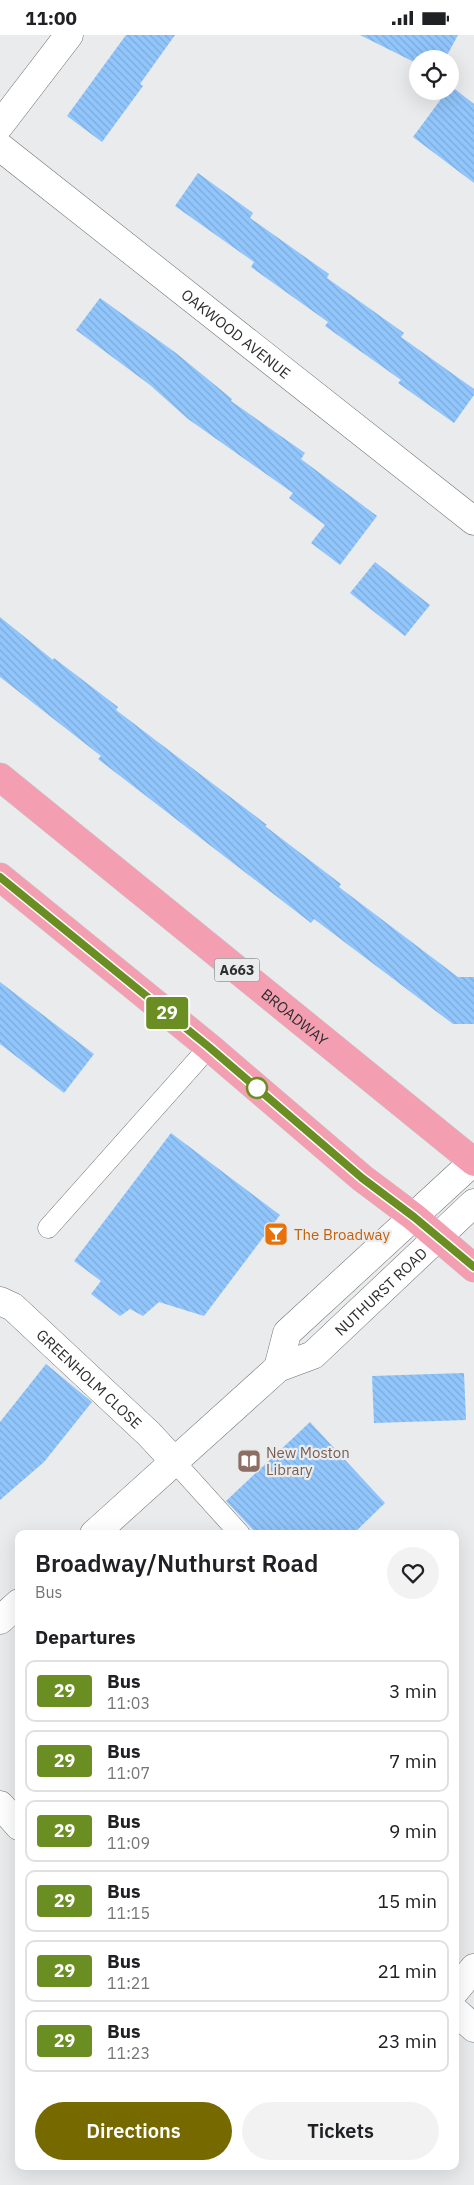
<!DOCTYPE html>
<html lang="en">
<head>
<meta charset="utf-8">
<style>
  :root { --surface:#fff; --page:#f2f2f2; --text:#202124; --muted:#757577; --line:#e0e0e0; --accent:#766900 }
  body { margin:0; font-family:"IBM Plex Sans",sans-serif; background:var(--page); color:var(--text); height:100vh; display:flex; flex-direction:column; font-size:19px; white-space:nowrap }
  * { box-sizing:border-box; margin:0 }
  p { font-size:16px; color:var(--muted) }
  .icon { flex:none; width:28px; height:28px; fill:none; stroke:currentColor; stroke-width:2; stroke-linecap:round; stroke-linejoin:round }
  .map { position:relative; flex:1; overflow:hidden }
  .details { position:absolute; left:15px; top:1495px; width:444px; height:640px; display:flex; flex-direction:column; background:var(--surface); border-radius:10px; box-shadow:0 5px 20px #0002 }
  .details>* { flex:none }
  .badge { padding:0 10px; border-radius:4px; font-size:18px; line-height:32px }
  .buttons { position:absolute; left:409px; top:15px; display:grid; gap:10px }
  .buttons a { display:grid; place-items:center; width:50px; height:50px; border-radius:50%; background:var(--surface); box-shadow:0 5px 20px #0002; font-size:25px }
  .map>.badge { position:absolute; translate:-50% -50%; box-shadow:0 0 0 2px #fff }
  h2 { padding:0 20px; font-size:19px; line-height:45px }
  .round { display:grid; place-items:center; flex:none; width:52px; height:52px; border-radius:26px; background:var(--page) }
  .head { display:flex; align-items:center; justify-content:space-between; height:85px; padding:0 20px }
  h1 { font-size:24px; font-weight:600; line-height:38px }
  .primary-button { display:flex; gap:10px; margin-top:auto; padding:10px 20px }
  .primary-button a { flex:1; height:58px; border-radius:30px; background:var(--accent); color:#fff; font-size:20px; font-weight:600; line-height:58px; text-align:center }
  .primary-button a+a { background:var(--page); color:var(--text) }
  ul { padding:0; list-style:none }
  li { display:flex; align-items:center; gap:15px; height:62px; margin:0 10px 8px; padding:0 10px; border:2px solid var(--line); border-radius:10px }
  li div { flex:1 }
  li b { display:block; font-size:19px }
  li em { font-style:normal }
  li .badge { min-width:55px; font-weight:700; text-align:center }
  .status { display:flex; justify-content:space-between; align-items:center; height:35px; padding:0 25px; background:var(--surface); direction:ltr }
  .status svg { height:14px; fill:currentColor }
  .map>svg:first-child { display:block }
  .building { fill:url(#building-back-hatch) }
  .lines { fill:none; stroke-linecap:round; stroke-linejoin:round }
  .service-casing { stroke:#6e7071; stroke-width:21 }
  .minor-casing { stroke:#6e7071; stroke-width:29 }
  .tertiary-casing { stroke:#6e7071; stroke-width:29 }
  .trunk-casing { stroke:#c8c9c9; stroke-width:29 }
  .service { stroke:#fff; stroke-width:20 }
  .minor { stroke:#fff; stroke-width:28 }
  .tertiary { stroke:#fff; stroke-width:28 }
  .trunk { stroke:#f49eb2; stroke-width:28 }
  .line-casing { stroke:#fff; stroke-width:11 }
  .line { stroke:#6b8e23; stroke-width:8 }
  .stop-dot { fill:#fff; stroke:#6b8e23; stroke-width:2.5 }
  .labels { text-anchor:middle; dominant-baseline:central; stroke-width:4.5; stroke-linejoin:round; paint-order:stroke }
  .shield { fill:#e9ebed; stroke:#656768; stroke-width:1 }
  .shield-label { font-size:14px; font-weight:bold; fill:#2d2e2f }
  .street-label { font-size:15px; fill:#2d2e2f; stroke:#e9ebed }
  .food-label { font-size:15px; fill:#c56008; stroke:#e9ebed; text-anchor:start }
  .education-label { font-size:15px; fill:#785e54; stroke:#e9ebed; text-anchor:start }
</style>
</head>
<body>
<div class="status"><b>11:00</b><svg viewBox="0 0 49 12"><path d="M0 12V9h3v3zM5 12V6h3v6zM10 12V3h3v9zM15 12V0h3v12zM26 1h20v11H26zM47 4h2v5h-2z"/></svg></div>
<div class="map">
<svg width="474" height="2150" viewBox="0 0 474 2150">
  <defs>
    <pattern id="building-back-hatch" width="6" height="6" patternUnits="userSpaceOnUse" patternTransform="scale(1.25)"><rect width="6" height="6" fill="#91c6fc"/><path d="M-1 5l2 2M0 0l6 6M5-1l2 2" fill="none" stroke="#7daad8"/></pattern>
  </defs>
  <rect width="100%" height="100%" fill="#e9ebed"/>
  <path class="building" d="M 126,0 L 175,0 L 140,49 L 143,51 L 102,107 L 67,81 Z
    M 360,0 L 458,0 L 445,24 L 418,24 L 418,29 Z
    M 451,51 L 474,69 L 474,148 L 413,102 L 447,56 L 450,56 Z
    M 198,138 L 253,178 L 250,183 L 329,239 L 327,243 L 404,298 L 401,302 L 474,354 L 474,360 L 454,388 L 398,348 L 401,345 L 325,291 L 328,287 L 251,232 L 254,227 L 175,171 Z
    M 100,263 L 176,318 L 232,364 L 231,366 L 305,418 L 301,424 L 377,481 L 340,530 L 311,508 L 325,490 L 289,463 L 293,458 L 188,384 L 150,350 L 76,295 Z
    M 375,527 L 430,570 L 405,601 L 350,558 Z
    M 0,582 L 53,625 L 54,623 L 118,672 L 116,675 L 267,790 L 265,791 L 341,849 L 339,852 L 458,942 L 474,942 L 474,989 L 453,989 L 314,884 L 311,888 L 98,724 L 101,721 L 0,642 Z
    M 0,947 L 94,1019 L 64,1058 L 0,1009 Z
    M 171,1098 L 280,1180 L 204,1281 L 159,1267 L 143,1281 L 130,1274 L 120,1281 L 91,1259 L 101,1246 L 74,1226 Z
    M 46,1329 L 92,1367 L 44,1427 L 0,1465 L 0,1387 Z
    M 464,1338 L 466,1385 L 374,1388 L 372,1341 Z
    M 310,1387 L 385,1468 L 353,1499 L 257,1499 L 226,1466 Z"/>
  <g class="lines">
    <g class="service-casing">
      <path id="service" d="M 48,1193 L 209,1012
        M 174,1426 L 240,1499"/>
    </g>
    <g class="minor-casing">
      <g id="minor">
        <path d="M 0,90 L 69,0"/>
        <path id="s1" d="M 0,112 L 474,486"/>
        <path id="s2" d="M 0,1266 L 13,1272 L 149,1399 L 174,1426"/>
        <path d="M 0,1770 L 19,1791"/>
        <path d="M 455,1956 L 474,1933"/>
        <path d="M 455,1976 L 474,1993"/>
      </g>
    </g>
    <g class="tertiary-casing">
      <g id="tertiary">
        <path d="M 278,1333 L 287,1298 L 474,1126"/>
        <path id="s3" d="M 94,1499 L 278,1333 L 313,1320 L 474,1168"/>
        <path d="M 0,1585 L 19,1568"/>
      </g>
    </g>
    <g class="trunk-casing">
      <g id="trunk">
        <path id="s4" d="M 0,742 L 474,1127"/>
        <path d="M 0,842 L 209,1012 L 362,1143 L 414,1182 L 474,1233"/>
      </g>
    </g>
    <use href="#service" class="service"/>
    <use href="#minor" class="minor"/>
    <use href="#tertiary" class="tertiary"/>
    <use href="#trunk" class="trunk"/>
  </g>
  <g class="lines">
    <g class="line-casing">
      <path id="line" d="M 0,842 L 209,1012 L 362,1143 L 414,1182 L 474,1232"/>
    </g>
    <use href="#line" class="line"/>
  </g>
  <defs>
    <g id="bar-square" transform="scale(1.25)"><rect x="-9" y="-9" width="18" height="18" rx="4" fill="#e8710a" stroke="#e9ebed"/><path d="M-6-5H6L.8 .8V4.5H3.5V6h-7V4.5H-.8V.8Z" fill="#fff"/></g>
    <g id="library-square" transform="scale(1.25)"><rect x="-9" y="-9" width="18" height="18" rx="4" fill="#8d6e63" stroke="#e9ebed"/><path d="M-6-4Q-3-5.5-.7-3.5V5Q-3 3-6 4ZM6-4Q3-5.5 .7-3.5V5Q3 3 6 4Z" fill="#fff"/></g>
  </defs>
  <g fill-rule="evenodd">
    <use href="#bar-square" x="276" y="1199"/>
    <use href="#library-square" x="249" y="1426"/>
  </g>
  <circle class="stop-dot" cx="257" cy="1053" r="10"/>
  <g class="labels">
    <rect class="shield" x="214.5" y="923.5" width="45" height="23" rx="4"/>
    <g class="shield-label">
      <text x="237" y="935">A663</text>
    </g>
    <g class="street-label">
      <text stroke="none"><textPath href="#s1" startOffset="301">OAKWOOD AVENUE</textPath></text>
      <text stroke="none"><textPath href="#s4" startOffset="380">BROADWAY</textPath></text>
      <text stroke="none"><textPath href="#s3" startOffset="378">NUTHURST ROAD</textPath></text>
      <text stroke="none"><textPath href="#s2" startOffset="119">GREENHOLM CLOSE</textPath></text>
    </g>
    <g class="food-label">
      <text x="294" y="1199">The Broadway</text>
    </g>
    <g class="education-label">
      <text x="266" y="1417">New Moston<tspan x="266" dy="17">Library</tspan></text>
    </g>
  </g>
</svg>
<div class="buttons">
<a><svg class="icon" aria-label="locate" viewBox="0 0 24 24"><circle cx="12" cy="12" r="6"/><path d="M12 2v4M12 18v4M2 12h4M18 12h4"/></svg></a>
</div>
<b class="badge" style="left:167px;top:978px;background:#6b8e23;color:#fff">29</b>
<section class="details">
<div class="head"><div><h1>Broadway/Nuthurst Road</h1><p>Bus</p></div><a class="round"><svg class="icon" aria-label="heart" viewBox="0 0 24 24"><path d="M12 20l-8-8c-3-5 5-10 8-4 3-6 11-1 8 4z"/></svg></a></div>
<h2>Departures</h2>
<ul>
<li><span class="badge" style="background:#6b8e23;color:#fff">29</span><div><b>Bus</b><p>11:03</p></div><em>3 min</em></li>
<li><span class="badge" style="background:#6b8e23;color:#fff">29</span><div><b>Bus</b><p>11:07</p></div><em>7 min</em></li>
<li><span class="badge" style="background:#6b8e23;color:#fff">29</span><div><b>Bus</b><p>11:09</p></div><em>9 min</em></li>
<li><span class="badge" style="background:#6b8e23;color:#fff">29</span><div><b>Bus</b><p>11:15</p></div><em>15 min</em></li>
<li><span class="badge" style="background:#6b8e23;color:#fff">29</span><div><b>Bus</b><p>11:21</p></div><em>21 min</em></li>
<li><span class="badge" style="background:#6b8e23;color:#fff">29</span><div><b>Bus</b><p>11:23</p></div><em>23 min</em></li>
</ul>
<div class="primary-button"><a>Directions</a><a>Tickets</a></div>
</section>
</div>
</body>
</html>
